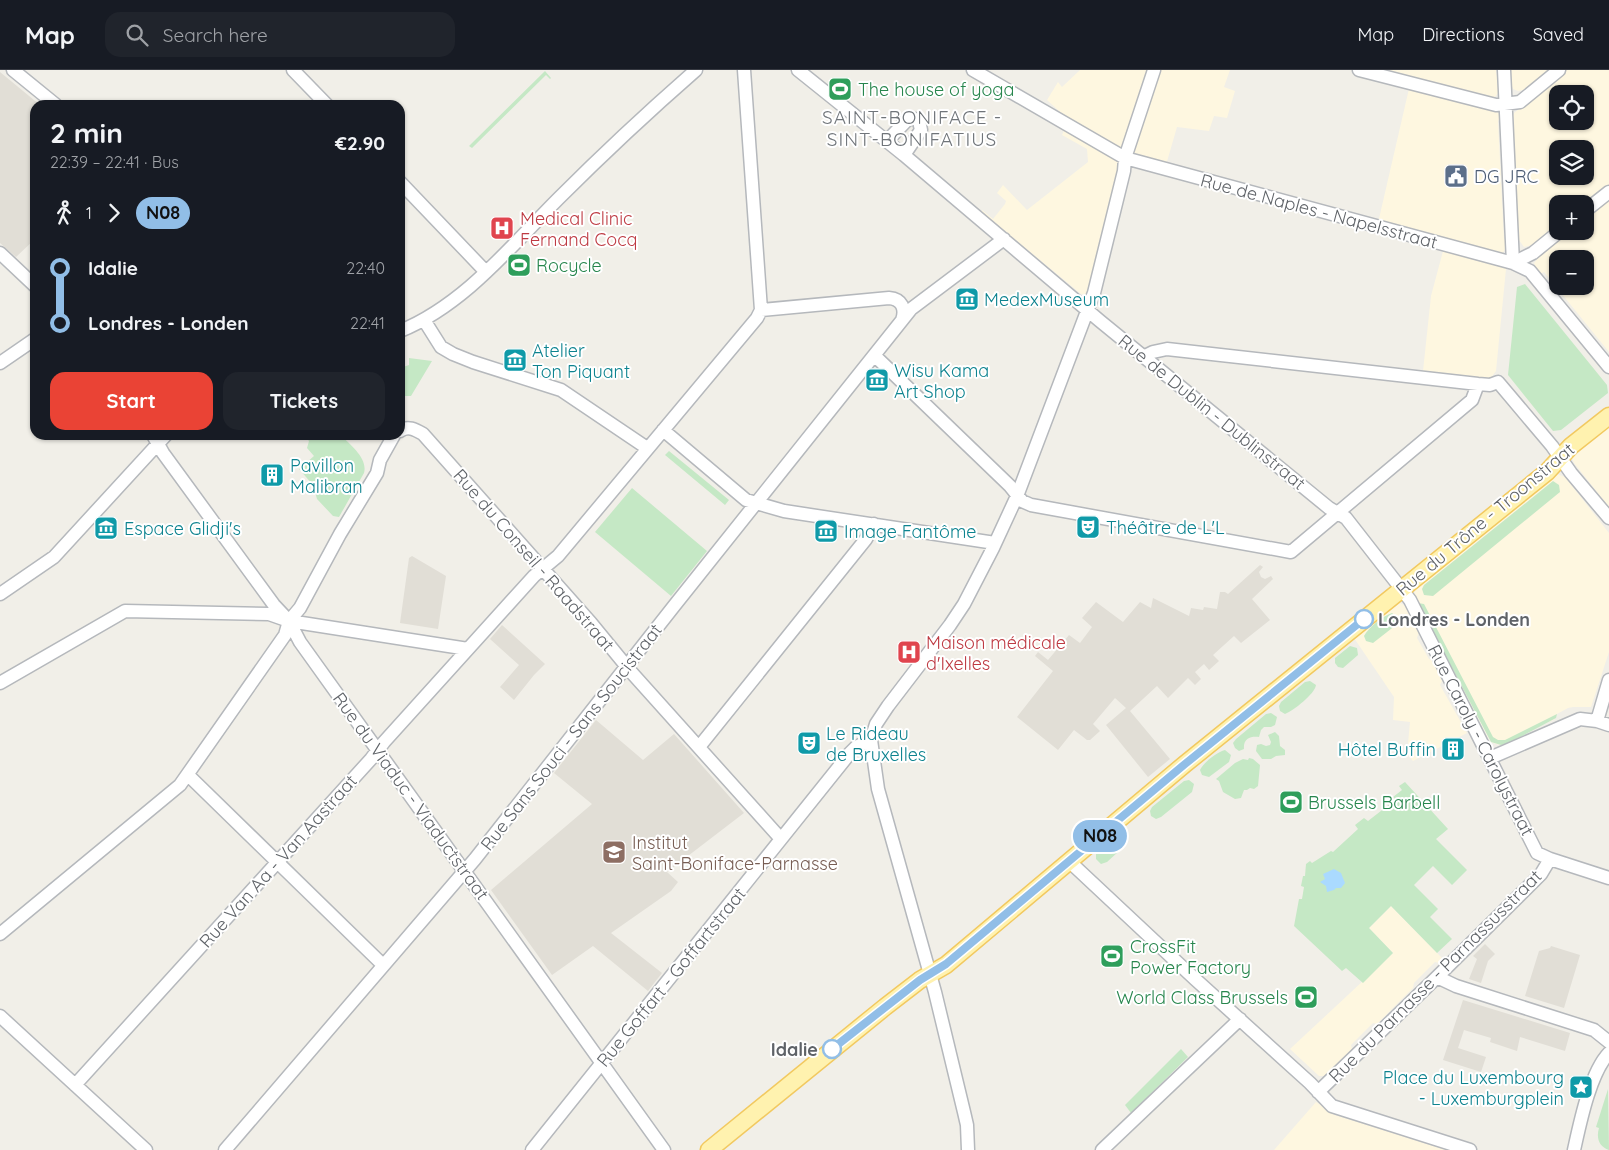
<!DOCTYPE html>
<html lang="en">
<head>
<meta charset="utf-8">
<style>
  :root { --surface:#171b24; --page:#20242c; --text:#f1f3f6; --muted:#9ea1a6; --line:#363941; --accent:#ea4335 }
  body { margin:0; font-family:Quicksand,sans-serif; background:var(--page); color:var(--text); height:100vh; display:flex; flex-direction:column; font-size:19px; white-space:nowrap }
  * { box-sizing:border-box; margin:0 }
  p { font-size:16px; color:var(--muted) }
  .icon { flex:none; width:28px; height:28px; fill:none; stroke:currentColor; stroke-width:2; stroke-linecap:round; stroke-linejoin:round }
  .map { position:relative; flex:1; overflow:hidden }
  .side { position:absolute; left:30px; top:30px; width:375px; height:340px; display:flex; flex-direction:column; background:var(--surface); border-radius:15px; box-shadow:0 1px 4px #0004 }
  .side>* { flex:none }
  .badge { padding:0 10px; border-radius:16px; font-size:18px; line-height:32px }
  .tools { position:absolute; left:1549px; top:15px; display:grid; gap:10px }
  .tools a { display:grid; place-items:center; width:45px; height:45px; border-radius:10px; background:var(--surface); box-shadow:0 1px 4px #0004; font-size:25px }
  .map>.badge { position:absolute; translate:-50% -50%; box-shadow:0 0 0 2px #fff }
  .legs { display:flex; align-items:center; gap:8px; height:55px; padding:0 20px; font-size:16px }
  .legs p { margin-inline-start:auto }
  .headline { display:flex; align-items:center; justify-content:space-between; height:85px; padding:0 20px }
  h1 { font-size:28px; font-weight:700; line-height:38px }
  .action { display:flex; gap:10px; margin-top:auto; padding:10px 20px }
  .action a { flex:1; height:58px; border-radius:15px; background:var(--accent); color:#fff; font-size:20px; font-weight:700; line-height:58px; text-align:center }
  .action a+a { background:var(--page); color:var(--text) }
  ul { padding:0 20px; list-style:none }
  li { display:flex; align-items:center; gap:18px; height:55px; font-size:19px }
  li i { display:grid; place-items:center; width:8px; height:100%; margin:0 6px; background:currentColor }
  li i::after { content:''; width:12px; height:12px; margin:-6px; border:4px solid; border-radius:50%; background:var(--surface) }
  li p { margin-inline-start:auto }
  li:first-child i { background:linear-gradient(#0000 50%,currentColor 0) }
  li:last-child i { background:linear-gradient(currentColor 50%,#0000 0) }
  header { display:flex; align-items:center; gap:30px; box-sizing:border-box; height:70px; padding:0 25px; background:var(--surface); border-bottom:1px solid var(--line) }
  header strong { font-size:24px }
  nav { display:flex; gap:28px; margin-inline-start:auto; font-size:18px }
  .search { width:350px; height:45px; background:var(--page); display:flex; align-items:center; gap:12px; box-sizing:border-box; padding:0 18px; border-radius:15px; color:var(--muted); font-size:19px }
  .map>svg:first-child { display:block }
  .commercial { fill:#fef7e0; fill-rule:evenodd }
  .education { fill:#e1ded6 }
  .green { fill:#c5e8c5 }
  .water { fill:#aadaff }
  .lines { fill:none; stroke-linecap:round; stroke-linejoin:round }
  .minor-casing { stroke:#b5b8bc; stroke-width:15 }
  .major-casing { stroke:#f2c960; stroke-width:19 }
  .minor { stroke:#fff; stroke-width:12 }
  .major { stroke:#fff2af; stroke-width:16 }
  .line-1-casing { stroke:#fff; stroke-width:11 }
  .line-1 { stroke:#91bee7; stroke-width:8 }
  .stop-1-dot { fill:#fff; stroke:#91bee7; stroke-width:2.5 }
  .labels { text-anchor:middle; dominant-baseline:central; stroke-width:4; stroke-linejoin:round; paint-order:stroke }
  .leisure-label { font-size:18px; fill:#27864d; stroke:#fff; text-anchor:start }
  .service-label { font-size:18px; fill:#4e5e75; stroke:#fff; text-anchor:start }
  .street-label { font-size:18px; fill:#5f6368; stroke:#fff }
  .health-label { font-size:18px; fill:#be3a42; stroke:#fff; text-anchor:start }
  .culture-label { font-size:18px; fill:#0d838f; stroke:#fff; text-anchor:start }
  .stop-label { font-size:18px; font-weight:bold; fill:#5f6368; stroke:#fff; text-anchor:start }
  .education-label { font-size:18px; fill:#785e54; stroke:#fff; text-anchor:start }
  .neighbourhood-label { font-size:19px; letter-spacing:1px; fill:#70757a; stroke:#fff }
</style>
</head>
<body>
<header>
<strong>Map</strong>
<div class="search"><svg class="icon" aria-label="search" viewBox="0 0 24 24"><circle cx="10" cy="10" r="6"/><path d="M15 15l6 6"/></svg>Search here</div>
<nav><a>Map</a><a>Directions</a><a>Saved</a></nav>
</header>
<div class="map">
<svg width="1609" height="1080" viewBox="0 0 1609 1080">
  <rect width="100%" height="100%" fill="#f1efe8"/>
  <path class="commercial" d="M 1080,0 L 1230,0 L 1224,17 L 1235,21 L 1227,48 L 1214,46 L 1209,61 L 1177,57 L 1166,95 L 1131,84 L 1090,223 L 1086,225 L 1081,224 L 982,142 L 982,140 L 993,149 L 1005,134 L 1006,131 L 997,123 L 1003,115 L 1027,140 L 1088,92 L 1087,79 L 1062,65 L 1069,50 L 1047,30 L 1058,12 L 1062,17 Z
    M 1373,0 L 1496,0 L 1499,22 L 1494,28 L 1495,40 L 1501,45 L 1501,48 L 1498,51 L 1504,169 L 1508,171 L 1506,178 L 1502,184 L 1378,153 L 1411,10 Z
    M 1510,0 L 1609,0 L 1609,282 L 1544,202 L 1540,204 L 1537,201 L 1534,193 L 1540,186 L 1532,175 L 1524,177 L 1519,170 L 1512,48 L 1514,43 L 1531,30 L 1523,20 L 1518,21 L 1513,19 L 1511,13 ZM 1558,24 L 1585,24 L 1585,51 L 1558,51 ZM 1558,79 L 1585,79 L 1585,106 L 1558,106 ZM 1558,134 L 1585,134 L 1585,161 L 1558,161 ZM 1558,189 L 1585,189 L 1585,216 L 1558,216 Z
    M 1443,181 L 1482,192 L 1485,189 L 1505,196 L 1506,199 L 1496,301 L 1490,309 L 1464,308 L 1462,305 L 1423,301 L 1431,226 Z
    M 1609,355 L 1609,437 L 1574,393 L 1572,388 Z
    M 1557,404 L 1565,407 L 1609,463 L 1609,582 L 1591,637 L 1573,637 L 1568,638 L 1557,644 L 1555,649 L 1501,675 L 1496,674 L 1491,672 L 1488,667 L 1414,523 L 1417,517 Z
    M 1400,533 L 1406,536 L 1419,562 L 1417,568 L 1429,589 L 1432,590 L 1442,611 L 1440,615 L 1467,663 L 1413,691 L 1407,684 L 1410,652 L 1393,650 L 1394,627 L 1354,568 Z
    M 1391,836 L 1443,889 L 1439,893 L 1435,892 L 1414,913 L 1413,918 L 1377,954 L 1373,953 L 1351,975 L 1352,979 L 1324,1006 L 1319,1006 L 1290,979 L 1393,883 L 1369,858 Z
    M 1316,1032 L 1335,1045 L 1446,1080 L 1274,1080 Z"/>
  <path class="education" d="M 0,2 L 40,35 L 35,35 L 35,169 L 16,187 L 0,173 Z
    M 412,486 L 446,506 L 438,559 L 400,553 L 409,488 Z
    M 1260,495 L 1263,497 L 1259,502 L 1261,507 L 1265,509 L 1271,506 L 1273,509 L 1252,529 L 1270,550 L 1241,573 L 1234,566 L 1213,585 L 1219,591 L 1209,600 L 1204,594 L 1195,602 L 1201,609 L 1195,615 L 1188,608 L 1168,628 L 1157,616 L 1130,641 L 1170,689 L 1148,707 L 1106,655 L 1126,638 L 1115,628 L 1093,654 L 1100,661 L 1090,670 L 1087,670 L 1074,660 L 1058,680 L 1017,647 L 1053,601 L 1035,586 L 1038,582 L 1048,590 L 1069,565 L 1080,573 L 1092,557 L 1082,548 L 1096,532 L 1123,552 L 1140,532 L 1151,538 L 1153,528 L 1189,546 L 1191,538 L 1203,540 L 1204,537 L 1217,539 L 1220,522 L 1225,522 L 1228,524 Z
    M 502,555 L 545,594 L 534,605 L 514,630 L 500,617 L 519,595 L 490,569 Z
    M 596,650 L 643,690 L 674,664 L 744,743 L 667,802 L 678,812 L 671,821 L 611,863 L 662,903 L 648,921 L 593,876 L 552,905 L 491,820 L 592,734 L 554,703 Z
    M 1485,874 L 1495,884 L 1488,891 L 1481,913 L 1469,909 L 1477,889 L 1473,886 Z
    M 1551,876 L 1580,885 L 1564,938 L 1525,926 L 1539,881 L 1550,878 Z
    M 1463,930 L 1570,963 L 1565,981 L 1520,967 L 1517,981 L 1490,972 L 1491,968 L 1464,960 L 1458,978 L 1486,987 L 1481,1002 L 1443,990 Z"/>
  <path class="green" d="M 545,1 L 551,8 L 550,9 L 546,5 L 472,78 L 469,76 Z
    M 1525,214 L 1607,315 L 1608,323 L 1561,360 L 1553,361 L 1508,305 L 1517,217 Z
    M 409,288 L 432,291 L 411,326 L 405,326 L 400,311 L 400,298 L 409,295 Z
    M 304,365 L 341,365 C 351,376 368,388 364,403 L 339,447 L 333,446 L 317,429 L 313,415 L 299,399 L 314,386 L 307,378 L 309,371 Z
    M 669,381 L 729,430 L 725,435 L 665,385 Z
    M 1553,411 L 1559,415 L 1560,422 L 1433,526 L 1424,525 L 1422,519 L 1424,515 Z
    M 632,418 L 707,481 L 671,526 L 595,462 Z
    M 1418,533 L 1424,534 L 1493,667 L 1498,670 L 1505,670 L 1557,644 L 1556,648 L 1507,674 L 1501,675 L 1491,672 Z
    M 1392,543 L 1398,548 L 1396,555 L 1373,573 L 1366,571 L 1364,566 C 1369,557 1383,546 1392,543 Z
    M 1350,576 L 1357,578 L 1358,585 L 1343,598 L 1338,597 L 1335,593 L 1335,588 Z
    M 1310,611 L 1316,615 C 1315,624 1293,641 1285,644 L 1280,641 L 1279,636 L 1281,632 L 1305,612 Z
    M 1271,643 L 1277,647 L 1275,655 L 1271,657 L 1264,657 L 1261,660 L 1259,667 C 1251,666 1243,668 1244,679 L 1239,681 L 1235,678 L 1233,673 L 1236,669 L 1266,644 Z
    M 1275,662 L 1279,666 L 1280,676 L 1285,680 L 1285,685 L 1276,686 L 1271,689 L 1262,689 L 1256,681 L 1257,675 L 1261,674 L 1266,676 L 1270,675 L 1271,672 L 1268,665 Z
    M 1225,680 L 1231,685 L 1229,692 L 1209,707 L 1202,705 L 1200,700 C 1204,692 1217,682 1225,680 Z
    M 1249,688 L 1253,689 L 1260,695 L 1258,716 L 1254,719 L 1250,718 L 1247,720 L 1244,720 L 1241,728 L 1235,729 L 1223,722 L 1219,711 L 1216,709 L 1235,693 L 1243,689 L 1248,690 Z
    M 1189,710 L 1194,714 L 1192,722 L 1161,747 L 1156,749 L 1151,746 L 1150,741 L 1152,737 L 1184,711 Z
    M 1405,712 L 1448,759 L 1436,769 L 1467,800 L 1452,815 L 1433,796 L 1414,815 L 1438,839 L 1430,847 L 1452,869 L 1437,883 L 1391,836 L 1369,858 L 1393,883 L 1363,913 L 1346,898 L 1342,901 L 1294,856 L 1299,829 L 1302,829 L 1304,817 L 1301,816 L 1303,806 L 1305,806 L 1306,794 L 1310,791 L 1312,793 L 1331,781 L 1333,782 L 1358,759 L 1355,755 L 1364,748 L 1368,751 L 1395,730 L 1393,727 L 1402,720 L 1399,716 Z
    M 1110,773 L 1117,775 L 1118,782 L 1107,792 L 1101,794 L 1096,789 L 1096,783 Z
    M 1181,979 L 1188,987 L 1131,1043 L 1125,1035 Z
    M 1608,1019 L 1609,1080 C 1599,1077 1596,1068 1599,1058 L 1596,1057 Z"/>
  <path class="water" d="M 1334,799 L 1341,803 L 1345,813 L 1341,818 L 1336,818 L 1334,820 L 1327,822 L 1326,816 L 1320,812 L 1325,809 L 1323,804 Z"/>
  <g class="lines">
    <g class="minor-casing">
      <path id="minor" d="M 13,0 L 56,35
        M 293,0 L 327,35
        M 798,0 L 904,85 L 1100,251 L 1329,438 L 1346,448 L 1410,530 L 1537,783 L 1550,789 L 1609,808
        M 973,0 L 1125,88 L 1513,193 L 1530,201 L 1609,297
        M 1359,0 L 1496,35 L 1520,32 L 1559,0
        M 1504,0 L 1513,193
        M 887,71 L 908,49 L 915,49 L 919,51 L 921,60 L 904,85
        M 400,112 L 486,202
        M 1585,141 L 1609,122
        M 0,183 L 35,216
        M 1513,193 L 1533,183 L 1560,161
        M 761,240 L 889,228 C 902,229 906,239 902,250
        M 424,250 L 441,277 L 453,284 L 473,292 L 561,320 L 647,378
        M 400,261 C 464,235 511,176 559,128 C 604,83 649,41 696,0
        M 875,286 L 1010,416 L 1022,431 L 1031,435 L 1291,482 L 1472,330 L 1478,314
        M 1145,286 L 1153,282 L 1167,279 L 1478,314 L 1490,315 L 1498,312 L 1552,376 L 1571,403 L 1609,448
        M 0,293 L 35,269
        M 663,360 L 746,430 L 784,441 L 995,473
        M 400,361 C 408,355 416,360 423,364 L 591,553 L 632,603 L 781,769
        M 153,365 L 163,383 L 274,535 L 289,551 L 300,572 L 664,1080
        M 0,524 L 54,487 L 166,365
        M 0,613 L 125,541 L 269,544 L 289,551 L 468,579
        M 1597,651 L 1609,610
        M 699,677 L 866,469 L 874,454
        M 1490,688 L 1580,649 L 1597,651 L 1609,655
        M 188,705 L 383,895
        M 1070,792 L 1195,909 L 1310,1013 L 1332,1036 L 1470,1080
        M 0,864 L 180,715 L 285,565 L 289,551 L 300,538 L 340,464 L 377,403 L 380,390 L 394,365
        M 1437,907 L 1456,916 L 1594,960 L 1609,972
        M 0,946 L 146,1080
        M 75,1015 L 371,689 L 384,672 L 534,506 L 558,486 L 757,248 L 761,240 L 744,0
        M 1318,1022 L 1437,907 L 1541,804 L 1550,789
        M 225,1080 L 475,789 L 674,536 L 911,239 L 1004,169
        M 532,1080 L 850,683 L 856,677 L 871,670
        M 968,1080 L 967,1055 L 964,1042 L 935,922 L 878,719 L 871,670 L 876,654 L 888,636 L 950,555 L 964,534 L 993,478 L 1017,426 L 1094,223 L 1124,101 L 1125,88 L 1154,0
        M 1102,1080 L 1240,949
        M 1574,1080 C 1580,1053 1590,1003 1609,983"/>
    </g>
    <g class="major-casing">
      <path id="major" d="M 709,1080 L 885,937 L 920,910 L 946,895 L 1185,694 L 1547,402 L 1571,376 L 1609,346"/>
    </g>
    <use href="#minor" class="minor"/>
    <use href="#major" class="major"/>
  </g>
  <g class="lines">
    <g class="line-1-casing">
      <path id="line-1" d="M 832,979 L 920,910 L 946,894 L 1185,694 L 1364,549"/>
    </g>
    <use href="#line-1" class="line-1"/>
  </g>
  <defs>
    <g id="stadium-square" transform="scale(1.25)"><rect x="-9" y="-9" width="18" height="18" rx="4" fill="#2e9e5b" stroke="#fff"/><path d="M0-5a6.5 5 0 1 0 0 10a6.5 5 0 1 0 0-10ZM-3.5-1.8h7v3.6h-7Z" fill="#fff"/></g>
    <g id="civic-square" transform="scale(1.25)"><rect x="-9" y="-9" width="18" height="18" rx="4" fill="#5c6f8a" stroke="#fff"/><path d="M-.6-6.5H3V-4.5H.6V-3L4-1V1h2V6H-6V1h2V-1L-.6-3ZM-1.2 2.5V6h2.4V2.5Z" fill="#fff"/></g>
    <g id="hospital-square" transform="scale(1.25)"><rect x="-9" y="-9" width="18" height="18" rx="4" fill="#e0444e" stroke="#fff"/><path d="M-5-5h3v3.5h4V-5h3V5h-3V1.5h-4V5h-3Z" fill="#fff"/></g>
    <g id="museum-square" transform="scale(1.25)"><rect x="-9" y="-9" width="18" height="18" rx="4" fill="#0f9aa8" stroke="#fff"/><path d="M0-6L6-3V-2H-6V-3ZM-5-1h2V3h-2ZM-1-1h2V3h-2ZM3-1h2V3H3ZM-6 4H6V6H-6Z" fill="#fff"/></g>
    <g id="building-square" transform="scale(1.25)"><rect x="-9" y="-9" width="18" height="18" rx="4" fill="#0f9aa8" stroke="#fff"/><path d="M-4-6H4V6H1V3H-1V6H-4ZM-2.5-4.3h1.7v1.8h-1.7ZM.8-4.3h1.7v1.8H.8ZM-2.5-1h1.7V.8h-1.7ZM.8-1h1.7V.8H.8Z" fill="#fff"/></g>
    <g id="theatre-square" transform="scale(1.25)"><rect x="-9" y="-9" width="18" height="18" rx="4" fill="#0f9aa8" stroke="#fff"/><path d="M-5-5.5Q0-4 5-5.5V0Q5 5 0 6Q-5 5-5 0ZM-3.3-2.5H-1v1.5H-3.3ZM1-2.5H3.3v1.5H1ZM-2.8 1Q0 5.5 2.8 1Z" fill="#fff"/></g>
    <g id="school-square" transform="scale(1.25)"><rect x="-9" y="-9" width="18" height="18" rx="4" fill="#8d6e63" stroke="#fff"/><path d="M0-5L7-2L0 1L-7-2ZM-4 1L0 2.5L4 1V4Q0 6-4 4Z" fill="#fff"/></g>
    <g id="sight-square" transform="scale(1.25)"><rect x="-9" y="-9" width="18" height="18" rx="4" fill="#0f9aa8" stroke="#fff"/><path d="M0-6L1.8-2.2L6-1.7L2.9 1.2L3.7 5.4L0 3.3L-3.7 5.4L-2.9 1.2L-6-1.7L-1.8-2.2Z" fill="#fff"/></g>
  </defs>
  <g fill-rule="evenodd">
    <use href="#stadium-square" x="840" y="19"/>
    <use href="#civic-square" x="1456" y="106"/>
    <use href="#hospital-square" x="502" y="158"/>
    <use href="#stadium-square" x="519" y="195"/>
    <use href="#museum-square" x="967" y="229"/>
    <use href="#museum-square" x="515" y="290"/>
    <use href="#museum-square" x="877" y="310"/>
    <use href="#building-square" x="272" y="405"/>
    <use href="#theatre-square" x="1088" y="457"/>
    <use href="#museum-square" x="106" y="458"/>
    <use href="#museum-square" x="826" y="461"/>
    <use href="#hospital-square" x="909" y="582"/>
    <use href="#theatre-square" x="809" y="673"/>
    <use href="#building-square" x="1453" y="679"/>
    <use href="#stadium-square" x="1291" y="732"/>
    <use href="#school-square" x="614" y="782"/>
    <use href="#stadium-square" x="1112" y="886"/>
    <use href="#stadium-square" x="1306" y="927"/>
    <use href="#sight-square" x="1581" y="1017"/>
  </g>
  <g class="stop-1-dot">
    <circle cx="1364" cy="549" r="9"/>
    <circle cx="832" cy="979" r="9"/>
  </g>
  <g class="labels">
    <g class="leisure-label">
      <text x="858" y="19">The house of yoga</text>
      <text x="536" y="195">Rocycle</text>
      <text x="1308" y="732">Brussels Barbell</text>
      <text x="1130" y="876">CrossFit<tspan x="1130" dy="21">Power Factory</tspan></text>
      <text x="1288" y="927" text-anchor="end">World Class Brussels</text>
    </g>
    <g class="service-label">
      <text x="1474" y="106">DG JRC</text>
    </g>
    <g class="street-label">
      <text transform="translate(1319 141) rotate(15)">Rue de Naples - Napelsstraat</text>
      <text transform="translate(1212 342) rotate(39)">Rue de Dublin - Dublinstraat</text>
      <text transform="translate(1485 449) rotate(-40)">Rue du Trône - Troonstraat</text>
      <text transform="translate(534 490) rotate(49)">Rue du Conseil - Raadstraat</text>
      <text transform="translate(571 667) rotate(-52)">Rue Sans Souci - Sans Soucistraat</text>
      <text transform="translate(1481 670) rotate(63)">Rue Caroly - Carolystraat</text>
      <text transform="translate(411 726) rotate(54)">Rue du Viaduc - Viaductstraat</text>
      <text transform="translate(278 791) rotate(-48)">Rue Van Aa - Van Aastraat</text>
      <text transform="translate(1435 906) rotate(-45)">Rue du Parnasse - Parnassusstraat</text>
      <text transform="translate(671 907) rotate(-51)">Rue Goffart - Goffartstraat</text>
    </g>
    <g class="health-label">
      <text x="520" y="148">Medical Clinic<tspan x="520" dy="21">Fernand Cocq</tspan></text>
      <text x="926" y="572">Maison médicale<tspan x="926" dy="21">d'Ixelles</tspan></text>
    </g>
    <g class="culture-label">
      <text x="984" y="229">MedexMuseum</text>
      <text x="532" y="280">Atelier<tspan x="532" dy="21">Ton Piquant</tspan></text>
      <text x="894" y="300">Wisu Kama<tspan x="894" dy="21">Art Shop</tspan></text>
      <text x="290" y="395">Pavillon<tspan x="290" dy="21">Malibran</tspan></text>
      <text x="1106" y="457">Théâtre de L'L</text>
      <text x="124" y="458">Espace Glidji's</text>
      <text x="844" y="461">Image Fantôme</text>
      <text x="826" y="663">Le Rideau<tspan x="826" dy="21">de Bruxelles</tspan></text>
      <text x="1436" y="679" text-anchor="end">Hôtel Buffin</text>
      <text x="1564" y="1007" text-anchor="end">Place du Luxembourg<tspan x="1564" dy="21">- Luxemburgplein</tspan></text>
    </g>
    <g class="stop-label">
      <text x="1378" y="549">Londres - Londen</text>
      <text x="818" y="979" text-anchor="end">Idalie</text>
    </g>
    <g class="education-label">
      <text x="632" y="772">Institut<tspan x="632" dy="21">Saint-Boniface-Parnasse</tspan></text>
    </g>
    <g class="neighbourhood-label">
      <text x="912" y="47">SAINT-BONIFACE -<tspan x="912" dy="22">SINT-BONIFATIUS</tspan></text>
    </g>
  </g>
</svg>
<div class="tools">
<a><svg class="icon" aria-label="locate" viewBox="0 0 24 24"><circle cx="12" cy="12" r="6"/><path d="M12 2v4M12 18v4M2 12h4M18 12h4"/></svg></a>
<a><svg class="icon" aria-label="layers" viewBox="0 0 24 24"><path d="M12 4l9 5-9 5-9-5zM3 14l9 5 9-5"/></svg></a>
<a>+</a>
<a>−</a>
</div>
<b class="badge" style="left:1100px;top:766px;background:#91bee7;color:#111">N08</b>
<section class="side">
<div class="headline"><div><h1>2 min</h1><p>22:39 – 22:41 · Bus</p></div><b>€2.90</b></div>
<div class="legs"><svg class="icon" aria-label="walk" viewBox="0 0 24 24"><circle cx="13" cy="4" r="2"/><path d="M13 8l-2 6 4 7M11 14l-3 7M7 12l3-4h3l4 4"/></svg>1<svg class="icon" aria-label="forward" viewBox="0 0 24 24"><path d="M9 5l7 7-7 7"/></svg><b class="badge" style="background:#91bee7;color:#111">N08</b></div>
<ul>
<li><i style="color:#91bee7"></i><b>Idalie</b><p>22:40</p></li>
<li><i style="color:#91bee7"></i><b>Londres - Londen</b><p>22:41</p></li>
</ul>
<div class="action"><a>Start</a><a>Tickets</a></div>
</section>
</div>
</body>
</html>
